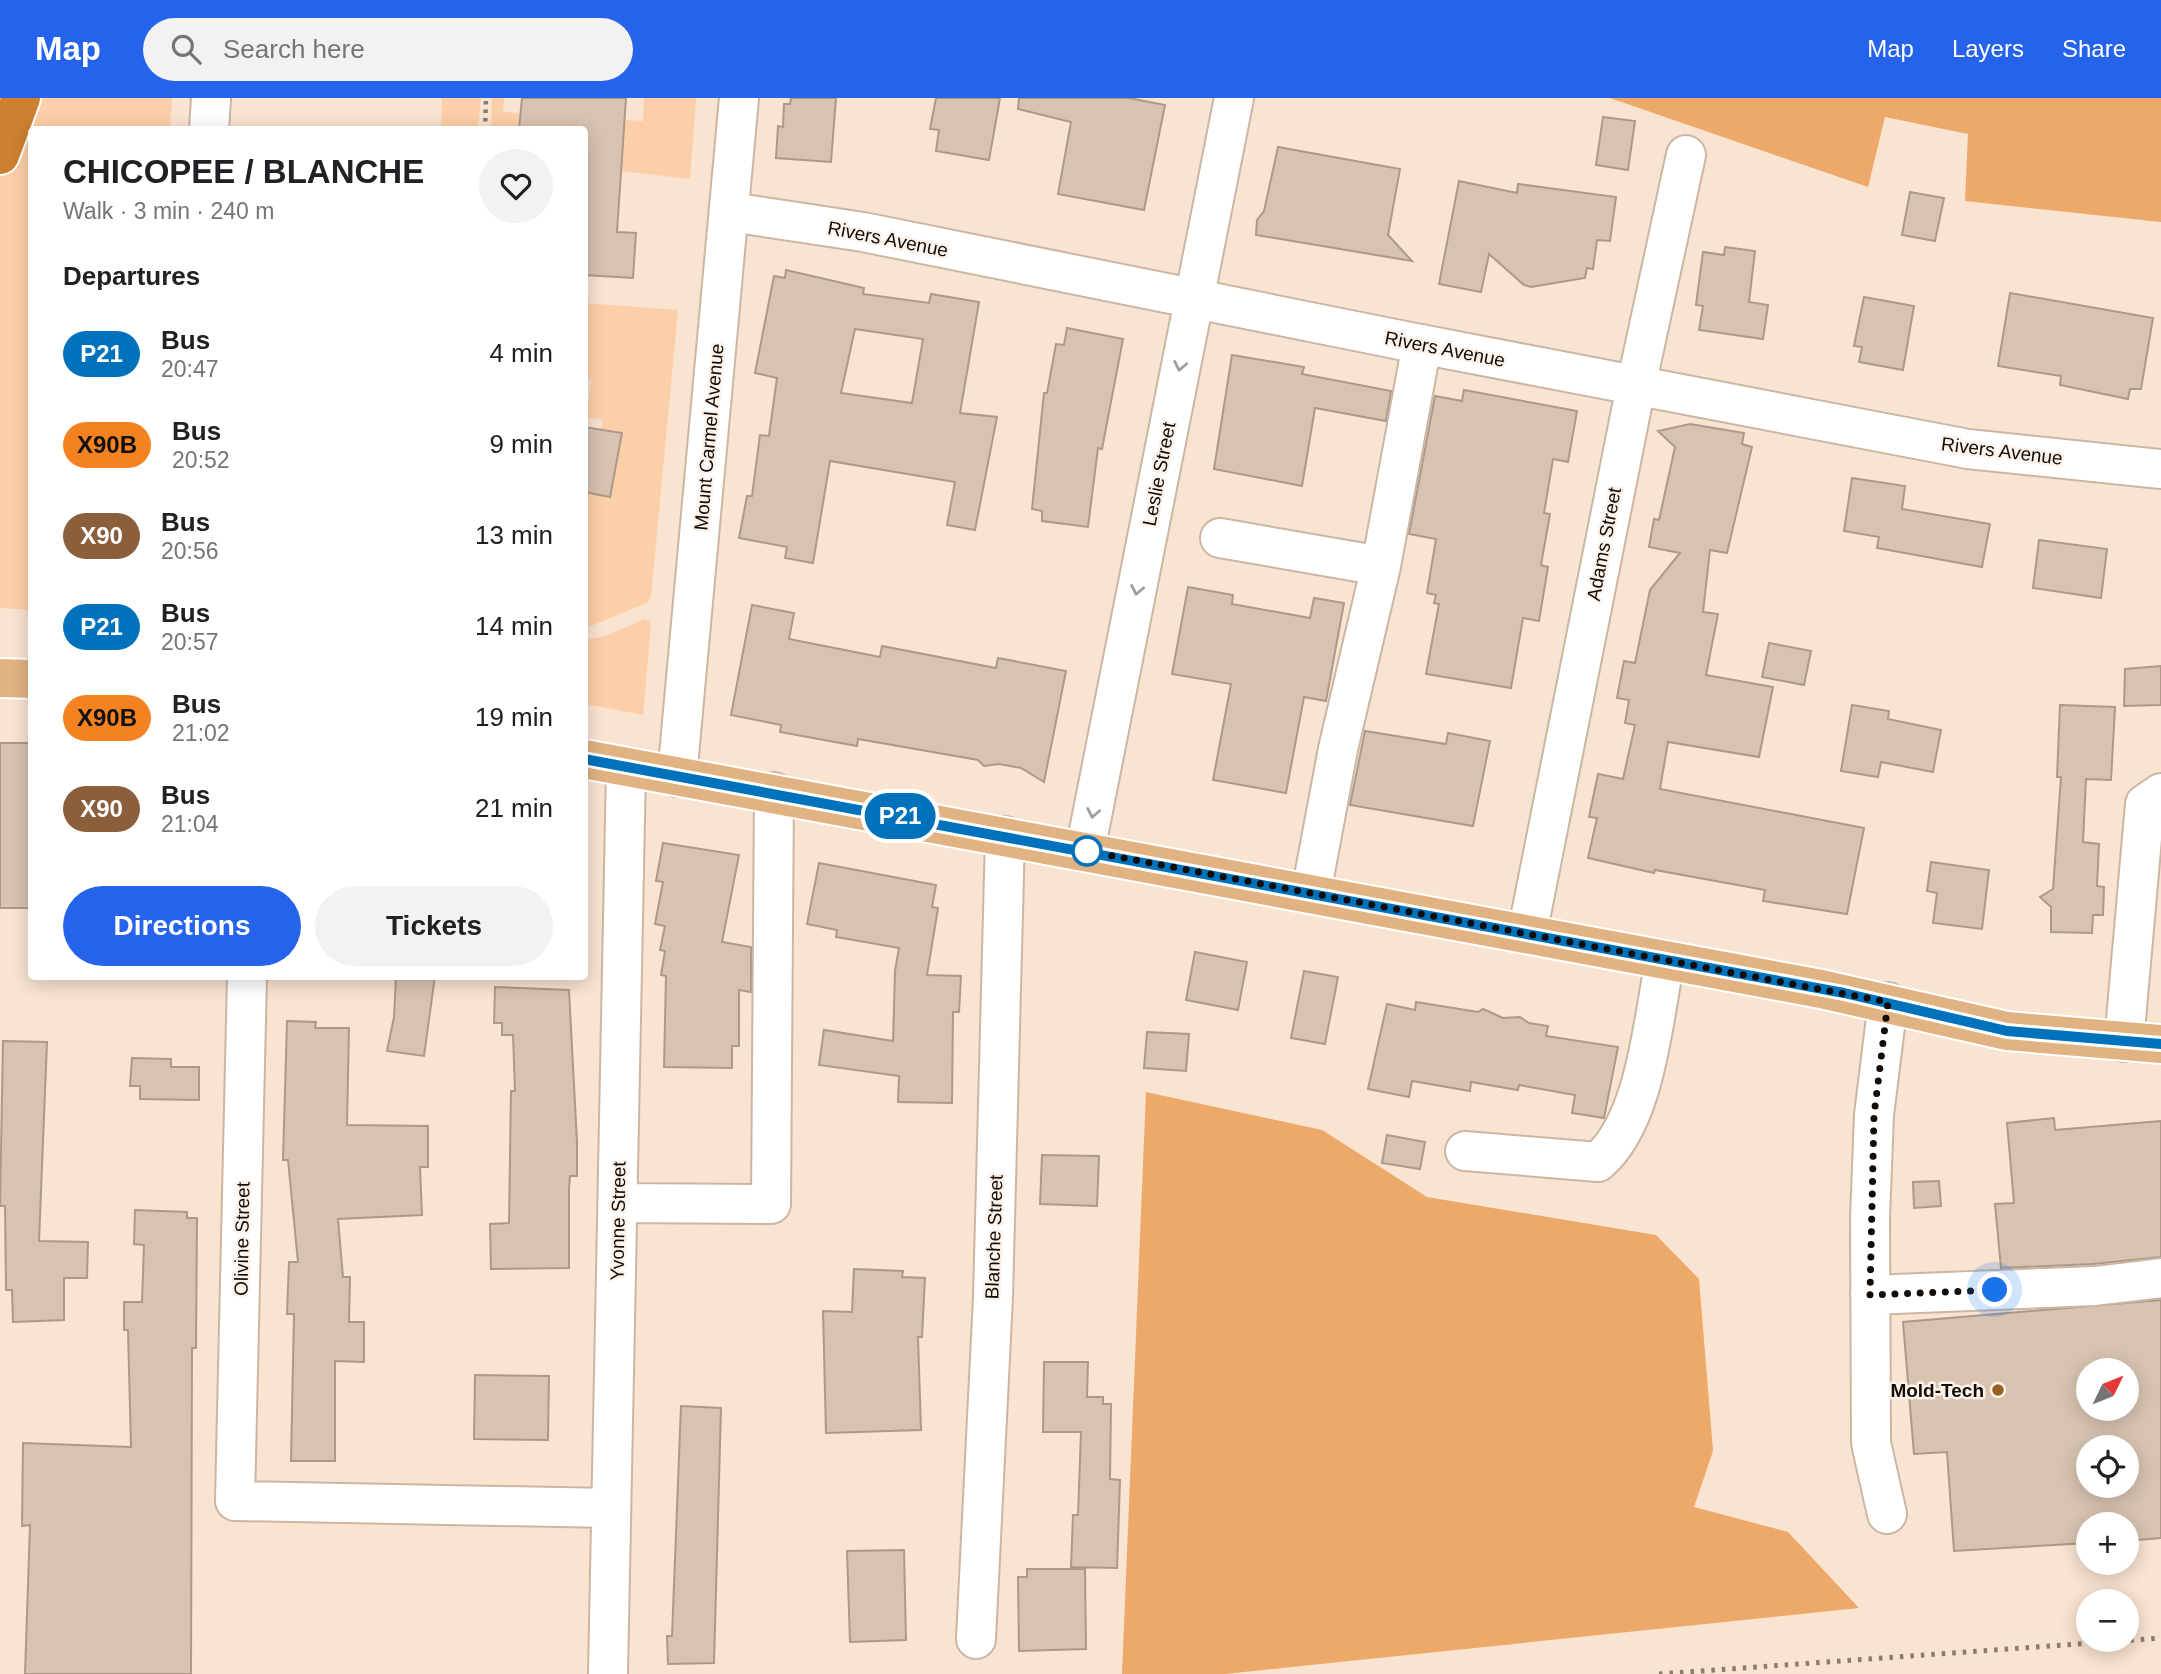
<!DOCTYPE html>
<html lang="en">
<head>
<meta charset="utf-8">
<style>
  :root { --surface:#fff; --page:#f2f2f2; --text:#202124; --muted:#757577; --accent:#2563eb }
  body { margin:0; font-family:Helvetica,sans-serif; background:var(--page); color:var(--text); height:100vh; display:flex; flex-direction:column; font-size:26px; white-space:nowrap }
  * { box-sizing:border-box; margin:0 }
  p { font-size:23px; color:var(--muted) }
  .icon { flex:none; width:38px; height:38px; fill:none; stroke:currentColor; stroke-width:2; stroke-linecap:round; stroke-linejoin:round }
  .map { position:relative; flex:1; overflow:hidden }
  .side { position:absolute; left:28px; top:28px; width:560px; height:854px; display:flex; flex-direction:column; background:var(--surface); border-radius:7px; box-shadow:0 4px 18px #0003 }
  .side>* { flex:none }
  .badge { padding:0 14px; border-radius:23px; font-size:24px; line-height:46px }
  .needle { width:46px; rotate:47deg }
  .tools { position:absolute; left:2076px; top:1260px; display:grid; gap:14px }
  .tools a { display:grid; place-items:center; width:63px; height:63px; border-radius:50%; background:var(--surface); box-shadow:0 4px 18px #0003; font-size:35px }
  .you { position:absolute; width:35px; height:35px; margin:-18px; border:5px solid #fff; border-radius:50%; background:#1a73e8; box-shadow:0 0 0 10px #1a73e833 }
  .map>.badge { position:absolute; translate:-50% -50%; box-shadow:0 0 0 4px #fff }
  h2 { padding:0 35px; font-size:26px; line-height:63px }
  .round { display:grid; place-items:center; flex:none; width:74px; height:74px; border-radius:37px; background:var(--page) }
  .headline { display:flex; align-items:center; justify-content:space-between; height:119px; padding:0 35px }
  h1 { font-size:33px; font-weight:700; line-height:52px }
  .cta { display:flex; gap:14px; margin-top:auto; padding:14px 35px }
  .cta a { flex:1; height:80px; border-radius:42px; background:var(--accent); color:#fff; font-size:28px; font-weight:700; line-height:80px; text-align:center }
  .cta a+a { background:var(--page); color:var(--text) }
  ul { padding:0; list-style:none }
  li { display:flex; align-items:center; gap:21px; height:91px; padding:0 35px }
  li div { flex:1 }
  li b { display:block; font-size:26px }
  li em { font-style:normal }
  li .badge { min-width:77px; font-weight:700; text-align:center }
  header { display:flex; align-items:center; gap:42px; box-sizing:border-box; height:98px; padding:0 35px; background:var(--accent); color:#fff }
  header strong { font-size:33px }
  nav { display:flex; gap:38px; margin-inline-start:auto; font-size:24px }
  .search { width:490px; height:63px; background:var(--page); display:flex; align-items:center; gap:18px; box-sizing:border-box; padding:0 24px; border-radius:38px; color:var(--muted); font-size:26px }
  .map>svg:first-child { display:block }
  .green { fill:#fdcfa8 }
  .forest { fill:#eda96a }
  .building { fill:#d8c3b1; stroke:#ad9988; stroke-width:2; fill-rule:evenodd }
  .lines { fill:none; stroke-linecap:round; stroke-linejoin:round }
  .minor-casing { stroke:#cbb6a4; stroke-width:42 }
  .major-casing { stroke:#fff; stroke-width:42 }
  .highway-casing { stroke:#fff; stroke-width:42 }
  .path { stroke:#8a7b6f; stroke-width:4.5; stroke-dasharray:3.5 5; stroke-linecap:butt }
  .minor { stroke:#fff; stroke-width:38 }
  .major { stroke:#e1b382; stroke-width:38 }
  .highway { stroke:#cd802f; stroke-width:38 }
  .rail { stroke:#8a7c70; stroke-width:5; stroke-dasharray:3.5 7; stroke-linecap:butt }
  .oneway { stroke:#a09d9b }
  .line-casing { stroke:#fff; stroke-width:16 }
  .line { stroke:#0072bc; stroke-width:10 }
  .walk { stroke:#120b06; stroke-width:7; stroke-dasharray:0 12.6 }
  .stop-dot { fill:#fff; stroke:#0072bc; stroke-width:3.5 }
  .poi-dot { fill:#9a5f20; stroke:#fcf3ec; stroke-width:2.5 }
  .labels { text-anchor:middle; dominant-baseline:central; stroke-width:5; stroke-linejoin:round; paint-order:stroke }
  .street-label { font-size:19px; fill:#120b06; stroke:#fcf3ec }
  .poi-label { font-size:19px; font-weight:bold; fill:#120b06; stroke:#fcf3ec; text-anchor:end }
</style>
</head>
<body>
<header>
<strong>Map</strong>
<div class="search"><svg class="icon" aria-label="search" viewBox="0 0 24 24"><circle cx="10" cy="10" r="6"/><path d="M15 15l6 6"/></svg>Search here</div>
<nav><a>Map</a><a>Layers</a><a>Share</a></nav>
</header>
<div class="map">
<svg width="2161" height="1576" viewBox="0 0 2161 1576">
  <rect width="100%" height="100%" fill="#f9e3d1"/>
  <path class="green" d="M 0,0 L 172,0 L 170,31 L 32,32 L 31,512 L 0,510 Z
    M 442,0 L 481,0 L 478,31 L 441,31 Z
    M 492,0 L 504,0 L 503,14 L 520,15 L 519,31 L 491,31 Z
    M 644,0 L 696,0 L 690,81 L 621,73 L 624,22 L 643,23 Z
    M 584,205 L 678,212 L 651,499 L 647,505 L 591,528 L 585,528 L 585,394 L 610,399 L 601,332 L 603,322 L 585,319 L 592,282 L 585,280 Z
    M 644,521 L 649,522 L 651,527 L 643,617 L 585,606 L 585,542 L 606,538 Z"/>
  <path class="forest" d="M 1610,0 L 2161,0 L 2161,124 L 1965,103 L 1968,36 L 1885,19 L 1868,89 Z
    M 1146,994 L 1322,1032 L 1427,1099 L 1656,1137 L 1699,1181 L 1713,1353 L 1694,1409 L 1788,1434 L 1859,1510 L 1225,1576 L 1122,1576 Z"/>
  <path class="building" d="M 522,0 L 626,0 L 617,134 L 636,135 L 633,180 L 584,177 L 584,32 L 519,32 Z
    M 791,0 L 836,0 L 831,64 L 776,60 L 778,28 L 783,29 L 784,6 L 790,6 Z
    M 936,0 L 1000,0 L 989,62 L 936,53 L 939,32 L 930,31 Z
    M 1019,0 L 1129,0 L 1165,7 L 1144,112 L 1058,96 L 1071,24 L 1018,11 Z
    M 1603,19 L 1635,23 L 1628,72 L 1596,67 Z
    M 1278,49 L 1400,71 L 1388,137 L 1412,163 L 1256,137 L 1257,122 L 1264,113 Z
    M 1459,83 L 1517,95 L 1518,86 L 1616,99 L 1610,143 L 1597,142 L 1593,171 L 1587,170 L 1585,180 L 1531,189 L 1524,187 L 1489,156 L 1481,194 L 1439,186 Z
    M 1910,94 L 1944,100 L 1935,143 L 1902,137 Z
    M 1725,149 L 1755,153 L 1749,204 L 1768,207 L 1763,241 L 1699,232 L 1703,208 L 1696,207 L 1703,154 L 1724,157 Z
    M 786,172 L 864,190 L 863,196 L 929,205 L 931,196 L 979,204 L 960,315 L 997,319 L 975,432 L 947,427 L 955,384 L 830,363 L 813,465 L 785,460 L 787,449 L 739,440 L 747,398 L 752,398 L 760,337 L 769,338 L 777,280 L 755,275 L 774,178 L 785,180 ZM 855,231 L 923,241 L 912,305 L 841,295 Z
    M 2010,195 L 2153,220 L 2141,291 L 2130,291 L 2128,301 L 2060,287 L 2061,278 L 1998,268 Z
    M 1864,199 L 1914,208 L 1903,272 L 1859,264 L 1862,249 L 1854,248 Z
    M 1067,230 L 1123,241 L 1102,351 L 1098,350 L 1088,429 L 1042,423 L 1042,413 L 1032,411 L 1044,295 L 1047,295 L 1056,246 L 1064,247 Z
    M 1232,257 L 1304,269 L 1302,276 L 1391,293 L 1386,323 L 1315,310 L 1302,388 L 1214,371 Z
    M 1464,292 L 1577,313 L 1568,364 L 1553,361 L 1544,415 L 1550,416 L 1541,467 L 1548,469 L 1539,523 L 1523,520 L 1511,590 L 1426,576 L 1439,506 L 1434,505 L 1436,497 L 1427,495 L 1436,441 L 1409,436 L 1435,298 L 1462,303 Z
    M 1690,326 L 1744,335 L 1742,346 L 1752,349 L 1727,455 L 1710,452 L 1703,514 L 1718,516 L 1706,577 L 1773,589 L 1759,659 L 1668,644 L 1660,691 L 1864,730 L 1847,816 L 1763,803 L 1765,792 L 1655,772 L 1654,775 L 1588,760 L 1597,720 L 1589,719 L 1598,676 L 1623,681 L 1635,627 L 1625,625 L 1629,602 L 1617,600 L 1624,563 L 1635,565 L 1650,492 L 1680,455 L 1649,449 L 1654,421 L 1659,422 L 1675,349 L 1658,333 Z
    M 584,329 L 622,335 L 610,399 L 584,394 Z
    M 1852,380 L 1905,388 L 1902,411 L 1990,426 L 1982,469 L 1877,450 L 1879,439 L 1844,433 Z
    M 2039,442 L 2107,451 L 2101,500 L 2033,490 Z
    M 1188,489 L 1233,497 L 1232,506 L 1310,520 L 1314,500 L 1344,505 L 1326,603 L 1304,599 L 1286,695 L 1213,682 L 1231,586 L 1172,576 Z
    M 752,507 L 794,515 L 789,541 L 880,559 L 882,548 L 996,570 L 998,560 L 1066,573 L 1044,684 L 1021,670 L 999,666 L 984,668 L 978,662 L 858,641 L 857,648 L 780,634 L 781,627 L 731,617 Z
    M 1769,545 L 1811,553 L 1804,587 L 1762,579 Z
    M 2161,568 L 2161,607 L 2124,608 L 2125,571 Z
    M 1852,607 L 1889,613 L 1888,621 L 1941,632 L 1933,674 L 1881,664 L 1878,679 L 1841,673 Z
    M 2060,607 L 2115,609 L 2111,682 L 2086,681 L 2083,744 L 2099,746 L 2097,788 L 2104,789 L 2103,817 L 2093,817 L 2092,835 L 2051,834 L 2051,809 L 2040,799 L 2053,791 L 2061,679 L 2057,679 Z
    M 1365,633 L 1446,646 L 1448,635 L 1490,643 L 1473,728 L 1350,707 Z
    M 0,645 L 32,645 L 32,810 L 0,810 Z
    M 663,745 L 739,757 L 722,844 L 751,849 L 751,894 L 739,892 L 739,948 L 732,948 L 732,970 L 664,969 L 666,878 L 661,877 L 665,853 L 660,852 L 665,828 L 655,826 L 663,784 L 656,783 Z
    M 1931,764 L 1989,772 L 1982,831 L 1933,825 L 1937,795 L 1927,793 Z
    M 819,765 L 936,787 L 932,809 L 938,810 L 927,877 L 961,878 L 959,914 L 953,914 L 952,1005 L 898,1004 L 899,978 L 819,967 L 824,932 L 893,943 L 895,873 L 899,850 L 836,839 L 837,832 L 807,826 Z
    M 1195,854 L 1247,864 L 1238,912 L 1186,902 Z
    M 1304,873 L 1338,879 L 1325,946 L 1291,940 Z
    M 396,878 L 435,878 L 424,958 L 387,953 L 394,919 Z
    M 495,889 L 569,892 L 577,1044 L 577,1078 L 570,1078 L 569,1090 L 569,1170 L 491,1171 L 490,1126 L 509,1125 L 511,993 L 515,993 L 513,937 L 502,937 L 502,925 L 494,925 Z
    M 1416,904 L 1478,914 L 1483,911 L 1503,920 L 1520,919 L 1529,925 L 1548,928 L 1546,938 L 1618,949 L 1604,1020 L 1572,1015 L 1575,997 L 1519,987 L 1518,992 L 1471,984 L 1470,993 L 1412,983 L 1409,999 L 1368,991 L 1387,906 L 1415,912 Z
    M 287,923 L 316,924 L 315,930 L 349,930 L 347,1027 L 428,1028 L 428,1069 L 420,1069 L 422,1117 L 338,1121 L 343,1179 L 350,1179 L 349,1224 L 364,1224 L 364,1264 L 335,1263 L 335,1363 L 291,1363 L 294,1216 L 287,1216 L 289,1164 L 298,1164 L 288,1062 L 283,1062 Z
    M 1147,934 L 1189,936 L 1186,973 L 1144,970 Z
    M 3,943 L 47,944 L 39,1143 L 88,1144 L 87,1180 L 64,1180 L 64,1222 L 13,1224 L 12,1192 L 6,1192 L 5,1108 L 0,1108 Z
    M 132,960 L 171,961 L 171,969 L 199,969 L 199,1002 L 140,1001 L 140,988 L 130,988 Z
    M 2054,1020 L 2055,1032 L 2161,1023 L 2161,1159 L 2093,1166 L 2001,1170 L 1995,1106 L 2014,1105 L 2007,1025 Z
    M 1387,1037 L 1425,1044 L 1420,1071 L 1382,1065 Z
    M 1042,1057 L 1099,1058 L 1097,1108 L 1040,1106 Z
    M 1939,1083 L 1941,1108 L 1914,1110 L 1913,1084 Z
    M 135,1112 L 187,1114 L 187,1120 L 197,1120 L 196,1250 L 192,1250 L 191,1576 L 25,1576 L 30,1427 L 22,1428 L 23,1345 L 131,1349 L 128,1232 L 124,1232 L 124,1204 L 142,1204 L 144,1147 L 134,1146 Z
    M 854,1171 L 903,1173 L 902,1179 L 925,1180 L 922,1239 L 918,1239 L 921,1332 L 826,1335 L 823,1213 L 852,1214 Z
    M 2161,1202 L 2161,1440 L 2126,1443 L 2126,1426 L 2088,1426 L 2088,1445 L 1954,1453 L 1947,1354 L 1914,1356 L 1903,1224 ZM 2088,1272 L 2126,1272 L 2126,1311 L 2088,1311 ZM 2088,1349 L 2126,1349 L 2126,1388 L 2088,1388 Z
    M 1044,1264 L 1088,1264 L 1087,1299 L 1103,1299 L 1103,1306 L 1111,1306 L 1110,1381 L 1120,1382 L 1117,1470 L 1071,1469 L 1073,1417 L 1078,1417 L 1081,1334 L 1043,1334 Z
    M 475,1277 L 549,1278 L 548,1342 L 474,1341 Z
    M 681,1308 L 721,1310 L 714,1565 L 668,1566 L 667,1538 L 672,1538 Z
    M 904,1452 L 906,1542 L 850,1544 L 847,1453 Z
    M 1027,1471 L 1085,1471 L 1086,1551 L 1019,1553 L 1018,1479 L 1027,1479 Z"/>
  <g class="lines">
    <g class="minor-casing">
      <path id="minor" d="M 209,32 L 211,0
        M 731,114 L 863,134 L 1410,244 L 1968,351 L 2161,371
        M 1220,440 L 1381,468 L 1338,651 L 1311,795
        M 1381,468 L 1422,246
        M 677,679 L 739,0
        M 1085,753 L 1234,0
        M 1527,836 L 1636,288 L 1686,57
        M 247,878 L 235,1403 L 610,1410
        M 2124,944 L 2145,706 L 2161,695
        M 1465,1053 L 1598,1064 C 1646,1023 1653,922 1665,862
        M 619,1105 L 771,1106 L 774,694
        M 1870,1197 L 2095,1188 L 2161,1180
        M 1887,1416 L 1871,1345 L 1870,1120 L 1874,1017 L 1888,904
        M 976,1541 L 993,1199 L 1005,738
        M 608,1576 L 626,670"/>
    </g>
    <g class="major-casing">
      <path id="major" d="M 0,580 L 32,581
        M 584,661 L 1821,891 L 2007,933 L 2161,946"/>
    </g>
    <g class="highway-casing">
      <path id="highway" d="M 0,57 L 21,0"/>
    </g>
    <path class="path" d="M 485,32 L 486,0"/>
    <use href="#minor" class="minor"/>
    <use href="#major" class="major"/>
    <use href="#highway" class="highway"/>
    <path class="rail" d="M 1659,1576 L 2161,1540"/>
  </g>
  <defs><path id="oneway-chevron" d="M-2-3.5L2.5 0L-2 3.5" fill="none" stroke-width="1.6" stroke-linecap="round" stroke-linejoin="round" transform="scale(1.75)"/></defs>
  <g class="oneway">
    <use href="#oneway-chevron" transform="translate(1180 268) rotate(101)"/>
    <use href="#oneway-chevron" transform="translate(1137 492) rotate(101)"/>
    <use href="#oneway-chevron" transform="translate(1093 715) rotate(101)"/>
  </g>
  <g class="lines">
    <g class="line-casing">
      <path id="line" d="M 584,661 L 1844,895 L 2007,933 L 2161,946"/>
    </g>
    <use href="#line" class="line"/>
    <path class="walk" d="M 1087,753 L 1888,904 L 1874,1017 L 1870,1197 L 1995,1192"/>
  </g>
  <circle class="stop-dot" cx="1087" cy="753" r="14"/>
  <circle class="poi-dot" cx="1998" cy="1292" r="7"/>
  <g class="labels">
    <g class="street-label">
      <text transform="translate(888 141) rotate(11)">Rivers Avenue</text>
      <text transform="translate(1445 251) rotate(11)">Rivers Avenue</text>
      <text transform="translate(709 339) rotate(-85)">Mount Carmel Avenue</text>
      <text transform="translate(2002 353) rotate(7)">Rivers Avenue</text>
      <text transform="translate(1159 376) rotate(-79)">Leslie Street</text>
      <text transform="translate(1604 446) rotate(-79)">Adams Street</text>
      <text transform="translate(618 1123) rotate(-89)">Yvonne Street</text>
      <text transform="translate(994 1139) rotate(-88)">Blanche Street</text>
      <text transform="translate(242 1141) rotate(-89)">Olivine Street</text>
    </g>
    <g class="poi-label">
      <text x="1984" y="1292">Mold-Tech</text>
    </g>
  </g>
</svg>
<div class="tools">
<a><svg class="needle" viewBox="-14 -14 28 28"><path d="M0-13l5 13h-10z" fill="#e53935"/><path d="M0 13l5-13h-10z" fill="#757577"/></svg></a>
<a><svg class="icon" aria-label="locate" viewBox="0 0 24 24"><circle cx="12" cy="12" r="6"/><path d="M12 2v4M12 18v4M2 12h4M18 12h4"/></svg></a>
<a>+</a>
<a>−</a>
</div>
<div class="you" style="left:1995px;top:1192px"></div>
<b class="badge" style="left:900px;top:718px;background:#0072bc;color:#fff">P21</b>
<section class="side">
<div class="headline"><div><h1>CHICOPEE / BLANCHE</h1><p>Walk · 3 min · 240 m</p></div><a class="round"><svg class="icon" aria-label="heart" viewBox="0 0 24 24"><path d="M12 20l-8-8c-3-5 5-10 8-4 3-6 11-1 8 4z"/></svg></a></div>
<h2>Departures</h2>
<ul>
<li><span class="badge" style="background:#0072bc;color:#fff">P21</span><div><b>Bus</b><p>20:47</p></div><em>4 min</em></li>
<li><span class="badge" style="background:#f58220;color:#111">X90B</span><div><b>Bus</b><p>20:52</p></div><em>9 min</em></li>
<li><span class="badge" style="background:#8b5e3c;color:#fff">X90</span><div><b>Bus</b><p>20:56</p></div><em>13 min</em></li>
<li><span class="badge" style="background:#0072bc;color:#fff">P21</span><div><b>Bus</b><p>20:57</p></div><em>14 min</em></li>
<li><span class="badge" style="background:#f58220;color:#111">X90B</span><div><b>Bus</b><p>21:02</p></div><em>19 min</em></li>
<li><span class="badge" style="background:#8b5e3c;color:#fff">X90</span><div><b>Bus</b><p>21:04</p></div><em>21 min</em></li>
</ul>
<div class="cta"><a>Directions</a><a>Tickets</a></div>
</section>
</div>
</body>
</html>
